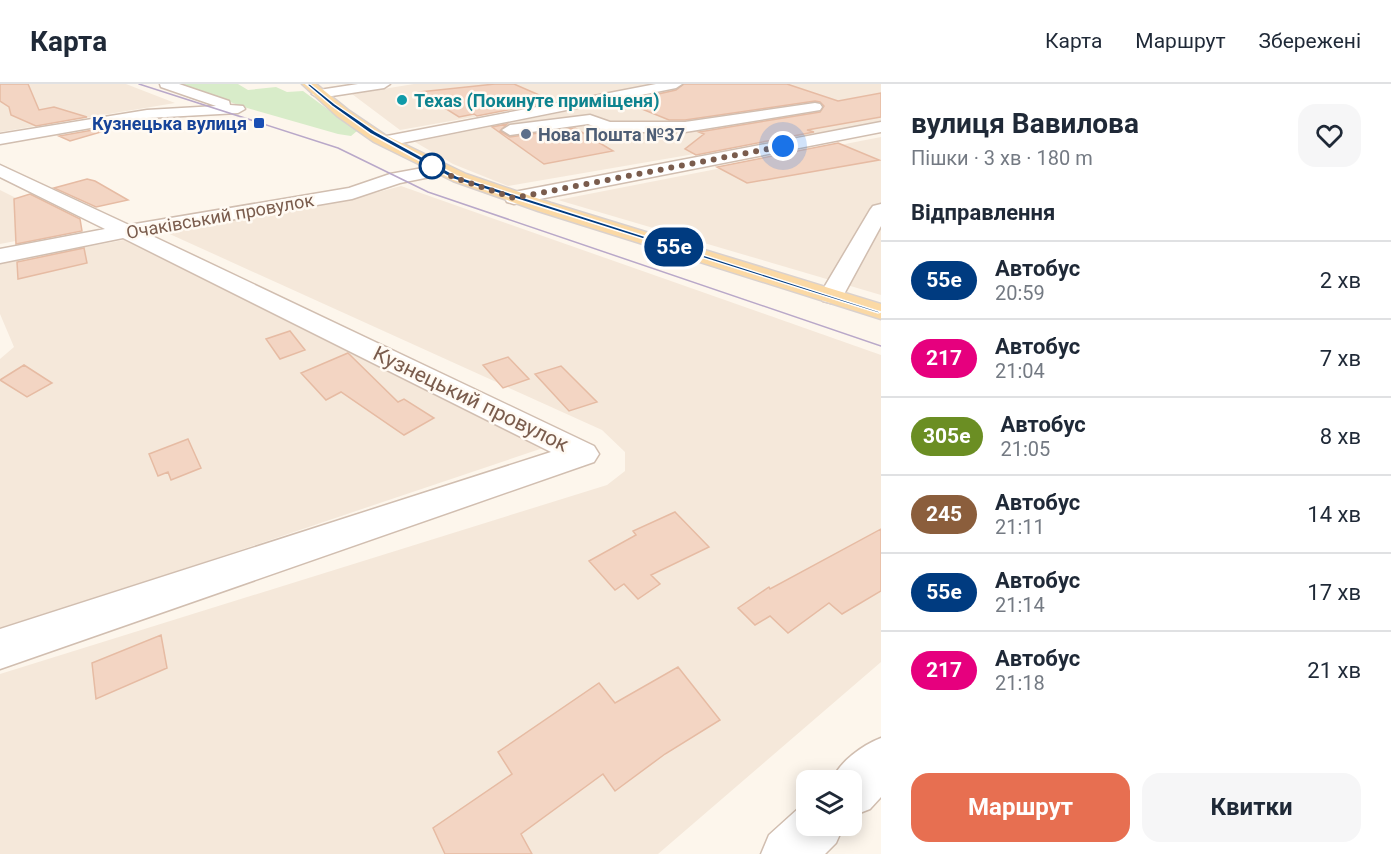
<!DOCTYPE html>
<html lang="uk">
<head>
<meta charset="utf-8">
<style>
  :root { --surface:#fff; --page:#f6f6f7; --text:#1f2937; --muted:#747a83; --line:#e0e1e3; --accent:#e76f51 }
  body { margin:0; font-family:Roboto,sans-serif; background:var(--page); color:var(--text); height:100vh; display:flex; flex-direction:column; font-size:22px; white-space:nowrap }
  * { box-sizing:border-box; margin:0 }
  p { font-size:20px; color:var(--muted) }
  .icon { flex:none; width:33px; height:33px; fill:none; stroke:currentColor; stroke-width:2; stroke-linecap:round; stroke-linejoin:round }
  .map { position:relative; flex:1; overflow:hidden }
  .sheet { display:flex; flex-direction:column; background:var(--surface); width:510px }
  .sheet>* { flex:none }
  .badge { padding:0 12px; border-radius:20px; font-size:21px; line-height:39px }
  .buttons { position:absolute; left:796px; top:686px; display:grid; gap:12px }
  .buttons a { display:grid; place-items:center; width:66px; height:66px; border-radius:12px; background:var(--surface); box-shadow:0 3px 15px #0003; font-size:30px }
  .you { position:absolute; width:30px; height:30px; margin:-15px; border:4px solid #fff; border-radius:50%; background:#1a73e8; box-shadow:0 0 0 9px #1a73e833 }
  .map>.badge { position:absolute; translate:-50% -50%; box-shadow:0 0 0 3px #fff }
  h2 { padding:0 30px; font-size:22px; line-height:54px }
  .round { display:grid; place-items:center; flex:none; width:63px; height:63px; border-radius:18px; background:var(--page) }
  .overview { display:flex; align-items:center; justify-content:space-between; height:102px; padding:0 30px }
  h1 { font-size:28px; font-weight:700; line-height:45px }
  .cta { display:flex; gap:12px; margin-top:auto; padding:12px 30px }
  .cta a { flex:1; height:69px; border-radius:18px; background:var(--accent); color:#fff; font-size:24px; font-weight:700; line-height:69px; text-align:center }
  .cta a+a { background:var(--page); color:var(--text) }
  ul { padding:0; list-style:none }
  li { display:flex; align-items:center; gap:18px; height:78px; padding:0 30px; border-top:2px solid var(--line) }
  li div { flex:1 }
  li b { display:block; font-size:22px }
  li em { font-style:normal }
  li .badge { min-width:66px; font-weight:700; text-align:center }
  header { display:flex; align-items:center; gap:36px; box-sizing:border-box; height:84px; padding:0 30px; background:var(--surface); border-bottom:2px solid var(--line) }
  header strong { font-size:28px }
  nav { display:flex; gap:33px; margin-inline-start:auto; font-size:21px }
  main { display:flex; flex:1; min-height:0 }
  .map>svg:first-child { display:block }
  .residential { fill:#f5e8da }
  .green { fill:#d8ecc9 }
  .building { fill:#f3d5c3; stroke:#e6bba3; stroke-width:1.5 }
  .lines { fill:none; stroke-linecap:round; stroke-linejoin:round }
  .minor-casing { stroke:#d1beb0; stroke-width:3 }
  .major-casing { stroke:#dad1cd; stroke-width:3 }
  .minor { fill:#fff; fill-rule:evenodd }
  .major { fill:#fbd9a5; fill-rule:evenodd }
  .tram { stroke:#b9a8c9; stroke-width:1.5 }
  .line { fill:#003b80; stroke:#fff; stroke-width:1.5 }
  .walk { stroke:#7a5c4d; stroke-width:6; stroke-dasharray:0 10.8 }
  .culture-dot { fill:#0f9aa8; stroke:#fffaf3; stroke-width:2 }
  .transit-dot { fill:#1a4fb4; stroke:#fffaf3; stroke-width:2 }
  .service-dot { fill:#5c6f8a; stroke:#fffaf3; stroke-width:2 }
  .stop-dot { fill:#fff; stroke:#003b80; stroke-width:3 }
  .labels { text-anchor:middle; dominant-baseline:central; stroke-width:5; stroke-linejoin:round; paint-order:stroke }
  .far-culture-label { font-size:18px; font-weight:bold; fill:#0d838f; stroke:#fffaf3; text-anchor:start }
  .far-transit-label { font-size:18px; font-weight:bold; fill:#164399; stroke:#fffaf3; text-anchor:end }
  .far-service-label { font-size:18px; font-weight:bold; fill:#4e5e75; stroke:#fffaf3; text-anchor:start }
  .far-street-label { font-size:18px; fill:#7a5c4d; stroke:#fffaf3 }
  .street-label { font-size:21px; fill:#7a5c4d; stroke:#fffaf3 }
</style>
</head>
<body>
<header>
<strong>Карта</strong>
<nav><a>Карта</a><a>Маршрут</a><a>Збережені</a></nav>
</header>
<main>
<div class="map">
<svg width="881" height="770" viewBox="0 0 881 770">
  <rect width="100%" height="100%" fill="#fdf6ec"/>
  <path class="residential" d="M 0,0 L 126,0 L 175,19 L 0,48 Z
    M 414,0 L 659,0 L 400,46 L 352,10 Z
    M 702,0 L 881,0 L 881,38 L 508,102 L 453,80 L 415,58 Z
    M 881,53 L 881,211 L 558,116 Z
    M 401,102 L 881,271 L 881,578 L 658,770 L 0,770 L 0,590 L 607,401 L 625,387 L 625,368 L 602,346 L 163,147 L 191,140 L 352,115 Z
    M 0,106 L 78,145 L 0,160 Z
    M 129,155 L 546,363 L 0,547 L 0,275 L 14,263 L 0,230 L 0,179 Z"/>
  <path class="green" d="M 179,0 L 238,0 L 248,6 L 276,3 L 287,8 L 303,7 L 357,47 L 351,52 L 338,50 L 247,24 Z"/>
  <path class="building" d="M 0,0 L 28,0 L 39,26 L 54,23 L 87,33 L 36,42 L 11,31 L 9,23 L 0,17 Z
    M 495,0 L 514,0 L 553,17 L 477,32 L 474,30 L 459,33 L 419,8 Z
    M 684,0 L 787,0 L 838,17 L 881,9 L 881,33 L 807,46 L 814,48 L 696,71 L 685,65 L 704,50 L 699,48 L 820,28 L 824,22 L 820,18 L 815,17 L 685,36 L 669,36 L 642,25 L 645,13 L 676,6 Z
    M 507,40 L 500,47 L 510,53 L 575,44 L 613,67 L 544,80 L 492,43 Z
    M 115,42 L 118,43 L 70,57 L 59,52 Z
    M 838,59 L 879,76 L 747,99 L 717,83 Z
    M 87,95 L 95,97 L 128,116 L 96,123 L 54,104 Z
    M 30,110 L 80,135 L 82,147 L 16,160 L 14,115 Z
    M 84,164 L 87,179 L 18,195 L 17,178 Z
    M 290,247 L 305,266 L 280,275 L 266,255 Z
    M 348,269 L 398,318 L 404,315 L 434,334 L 404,351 L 341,308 L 326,316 L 301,289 Z
    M 508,273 L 529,295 L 503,304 L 483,281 Z
    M 24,281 L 52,299 L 27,313 L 0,296 Z
    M 561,282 L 597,318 L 569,327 L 535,290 Z
    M 188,355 L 201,384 L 171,396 L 168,388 L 158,392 L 149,370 Z
    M 675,428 L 709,463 L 651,491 L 660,500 L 638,515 L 624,500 L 615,506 L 589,477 L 636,451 L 633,447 Z
    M 881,445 L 881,507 L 842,530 L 829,519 L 788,549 L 770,532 L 755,541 L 738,524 L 769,503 L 770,505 Z
    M 161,551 L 167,584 L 96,615 L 92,579 Z
    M 678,583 L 720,636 L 665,670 L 615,707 L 603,690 L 521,750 L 532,770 L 445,770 L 433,744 L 512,690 L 498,668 L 599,599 L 615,619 Z"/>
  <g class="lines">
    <g class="minor-casing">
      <path id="minor" d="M 160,0 L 179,0 L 229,17 L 230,21 L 243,22 L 245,25 L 238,29 L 147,34 L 0,60 L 0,50 L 147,26 L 216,22 L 161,3 Z
        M 358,0 L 390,0 L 384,4 L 319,14 L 312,10 L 319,6 Z
        M 656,0 L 682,0 L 676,4 L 387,62 L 379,57 L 387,52 Z
        M 815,19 L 820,20 L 822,23 L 820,26 L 685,48 L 608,48 L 588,40 L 510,51 L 502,46 L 510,41 L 590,31 L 610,38 L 685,38 Z
        M 881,38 L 881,48 L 514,120 L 507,118 L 505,114 L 507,110 L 514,108 Z
        M 0,81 L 129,141 L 349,104 L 390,90 L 439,81 L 445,82 L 448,86 L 445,90 L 400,99 L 352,115 L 148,150 L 594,362 L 599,370 L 594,378 L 0,585 L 0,545 L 551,368 L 123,154 L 0,179 L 0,165 L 105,145 L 0,93 Z
        M 881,120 L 881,142 L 843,212 L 839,217 L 831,219 L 823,217 L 819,212 L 870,126 L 873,122 Z
        M 881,654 L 881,713 L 870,725 L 852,732 L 852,696 L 832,696 C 840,677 863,661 881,654 Z
        M 807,720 L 807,741 L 844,741 L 836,759 L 825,770 L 761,770 L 769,751 L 800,723 Z"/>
    </g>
    <g class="major-casing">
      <path id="major" d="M 302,0 L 316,0 L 348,26 L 385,51 L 466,90 L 551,119 L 881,220 L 881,235 L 538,127 L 453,97 L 374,58 L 337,32 Z"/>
    </g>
    <use href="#minor" class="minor"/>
    <use href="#major" class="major"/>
    <path class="tram" d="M 139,0 L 338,64 L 428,108 L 881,262"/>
  </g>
  <path class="line" d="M 306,0 L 310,0 L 335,20 L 375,47 L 457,92 L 881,228 L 878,229 L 453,95 L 371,50 L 332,22 Z"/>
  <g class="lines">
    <path class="walk" d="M 432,82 L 455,94 L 514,114 L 783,62"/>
  </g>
  <circle class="culture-dot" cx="402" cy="16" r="6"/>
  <rect class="transit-dot" x="253" y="33" width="12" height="12" rx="3"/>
  <circle class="service-dot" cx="526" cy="50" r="6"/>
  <circle class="stop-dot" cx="432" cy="82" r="12"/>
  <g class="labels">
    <g class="far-culture-label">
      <text x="414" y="16">Texas (Покинуте приміщеня)</text>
    </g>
    <g class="far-transit-label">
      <text x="247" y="39">Кузнецька вулиця</text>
    </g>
    <g class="far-service-label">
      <text x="538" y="50">Нова Пошта №37</text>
    </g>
    <g class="far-street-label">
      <text transform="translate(220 132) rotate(-10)">Очаківський провулок</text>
    </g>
    <g class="street-label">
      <text transform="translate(471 315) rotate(26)">Кузнецький провулок</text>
    </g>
  </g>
</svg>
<div class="buttons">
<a><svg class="icon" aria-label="layers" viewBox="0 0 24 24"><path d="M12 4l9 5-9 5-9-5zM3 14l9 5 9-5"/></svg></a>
</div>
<div class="you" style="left:783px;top:62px"></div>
<b class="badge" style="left:674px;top:163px;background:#003b80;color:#fff">55е</b>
</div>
<section class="sheet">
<div class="overview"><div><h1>вулиця Вавилова</h1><p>Пішки · 3 хв · 180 m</p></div><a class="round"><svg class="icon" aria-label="heart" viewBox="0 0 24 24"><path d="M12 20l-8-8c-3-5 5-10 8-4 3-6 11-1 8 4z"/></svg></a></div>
<h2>Відправлення</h2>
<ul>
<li><span class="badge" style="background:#003b80;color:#fff">55е</span><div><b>Автобус</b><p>20:59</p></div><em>2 хв</em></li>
<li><span class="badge" style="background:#e6007e;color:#fff">217</span><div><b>Автобус</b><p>21:04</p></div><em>7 хв</em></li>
<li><span class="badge" style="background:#6b8e23;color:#fff">305e</span><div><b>Автобус</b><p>21:05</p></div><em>8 хв</em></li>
<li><span class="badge" style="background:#8b5e3c;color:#fff">245</span><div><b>Автобус</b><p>21:11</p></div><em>14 хв</em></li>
<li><span class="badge" style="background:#003b80;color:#fff">55е</span><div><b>Автобус</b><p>21:14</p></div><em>17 хв</em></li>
<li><span class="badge" style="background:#e6007e;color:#fff">217</span><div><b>Автобус</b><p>21:18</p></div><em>21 хв</em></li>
</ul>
<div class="cta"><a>Маршрут</a><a>Квитки</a></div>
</section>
</main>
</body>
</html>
